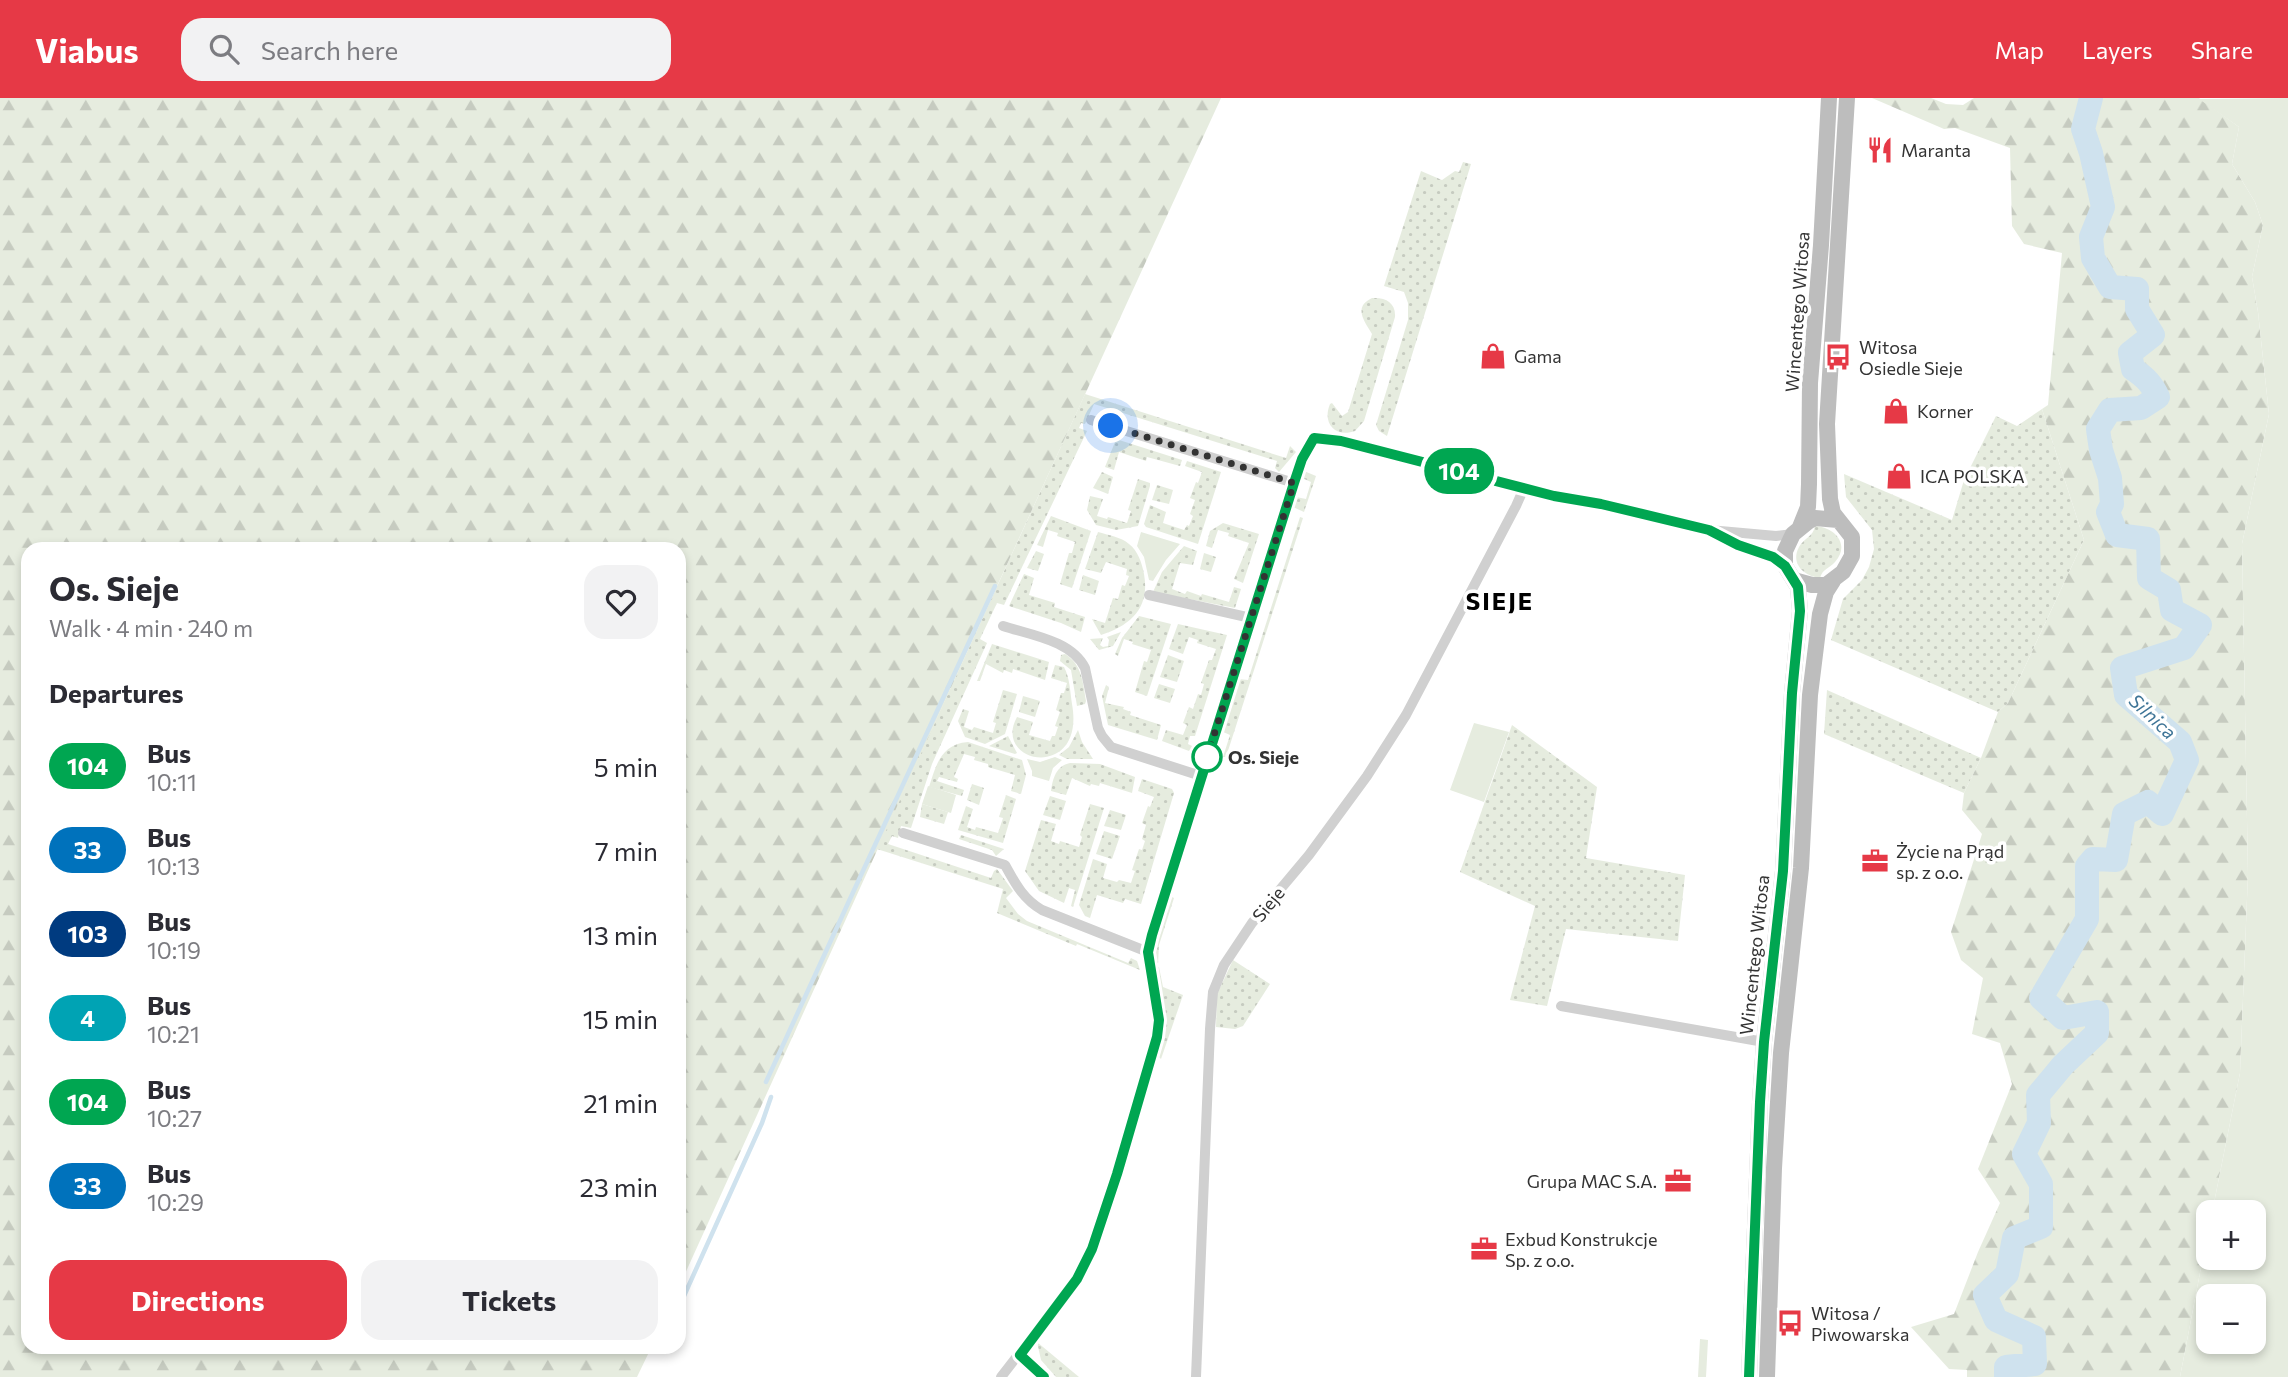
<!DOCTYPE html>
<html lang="en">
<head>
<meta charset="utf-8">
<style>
  :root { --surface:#fff; --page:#f2f2f3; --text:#2b2b33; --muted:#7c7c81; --accent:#e63946 }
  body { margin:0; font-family:Commissioner,sans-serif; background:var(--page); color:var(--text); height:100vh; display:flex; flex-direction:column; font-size:26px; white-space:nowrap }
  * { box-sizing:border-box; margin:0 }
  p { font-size:23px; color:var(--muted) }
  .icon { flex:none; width:38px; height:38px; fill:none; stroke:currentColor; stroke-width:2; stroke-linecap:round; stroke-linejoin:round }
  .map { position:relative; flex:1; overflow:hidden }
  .side { position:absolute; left:21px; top:444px; width:665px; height:812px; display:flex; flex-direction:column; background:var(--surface); border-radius:21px; box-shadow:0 4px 10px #0003 }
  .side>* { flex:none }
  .badge { padding:0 14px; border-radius:23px; font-size:24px; line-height:46px }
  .buttons { position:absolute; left:2196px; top:1102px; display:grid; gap:14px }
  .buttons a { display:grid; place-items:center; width:70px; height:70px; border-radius:14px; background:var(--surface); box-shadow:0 4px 10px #0003; font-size:35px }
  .you { position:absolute; width:35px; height:35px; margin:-18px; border:5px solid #fff; border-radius:50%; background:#1a73e8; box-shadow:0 0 0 10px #1a73e833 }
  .map>.badge { position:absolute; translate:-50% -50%; box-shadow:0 0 0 4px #fff }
  h2 { padding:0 28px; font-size:26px; line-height:63px }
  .round { display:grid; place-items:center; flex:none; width:74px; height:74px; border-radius:21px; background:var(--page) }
  .headline { display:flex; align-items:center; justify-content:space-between; height:119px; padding:0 28px }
  h1 { font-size:33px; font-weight:700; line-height:52px }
  .button { display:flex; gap:14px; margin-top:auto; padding:14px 28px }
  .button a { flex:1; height:80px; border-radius:21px; background:var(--accent); color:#fff; font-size:28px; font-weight:700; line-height:80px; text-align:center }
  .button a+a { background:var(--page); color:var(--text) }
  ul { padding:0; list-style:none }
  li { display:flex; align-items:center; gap:21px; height:84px; padding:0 28px }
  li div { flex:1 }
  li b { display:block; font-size:26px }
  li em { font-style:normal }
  li .badge { min-width:77px; font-weight:700; text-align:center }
  header { display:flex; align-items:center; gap:42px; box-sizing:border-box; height:98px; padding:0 35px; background:var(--accent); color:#fff }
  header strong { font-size:33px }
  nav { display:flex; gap:38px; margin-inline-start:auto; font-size:24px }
  .search { width:490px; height:63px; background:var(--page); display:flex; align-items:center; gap:18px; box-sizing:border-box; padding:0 24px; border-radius:21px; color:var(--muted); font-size:26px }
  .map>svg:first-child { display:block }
  .grass { fill:url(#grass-dots) }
  .forest { fill:url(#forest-firs) }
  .green { fill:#e6ecdf; fill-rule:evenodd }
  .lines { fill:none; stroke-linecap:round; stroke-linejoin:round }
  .stream { stroke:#cfe2ee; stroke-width:4.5 }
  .river { stroke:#cfe2ee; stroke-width:24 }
  .street { stroke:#d0d0d0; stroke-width:10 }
  .secondary { stroke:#bdbdbd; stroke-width:16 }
  .line-casing { stroke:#fff; stroke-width:16 }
  .line { stroke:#00a651; stroke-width:10 }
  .walk { stroke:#333; stroke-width:7; stroke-dasharray:0 12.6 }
  .stop-dot { fill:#fff; stroke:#00a651; stroke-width:3.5 }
  .labels { text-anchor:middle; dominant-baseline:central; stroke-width:7; stroke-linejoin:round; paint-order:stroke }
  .poi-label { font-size:18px; fill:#333; stroke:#fff; text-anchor:start }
  .street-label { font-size:18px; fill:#333; stroke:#fff }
  .stop-label { font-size:18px; font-weight:bold; fill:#333; stroke:#fff; text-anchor:start }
  .water-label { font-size:19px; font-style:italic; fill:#3f7597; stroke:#fff }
  .district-label { font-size:24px; font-weight:bold; letter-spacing:2px; fill:#000; stroke:#fff }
</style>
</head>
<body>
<header>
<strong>Viabus</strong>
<div class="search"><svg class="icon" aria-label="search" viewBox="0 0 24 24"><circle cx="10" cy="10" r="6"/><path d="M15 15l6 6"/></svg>Search here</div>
<nav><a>Map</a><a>Layers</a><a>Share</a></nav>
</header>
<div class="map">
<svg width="2288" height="1279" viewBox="0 0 2288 1279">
  <defs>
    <pattern id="grass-dots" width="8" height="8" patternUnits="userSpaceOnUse" patternTransform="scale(1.75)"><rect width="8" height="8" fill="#e6ecdf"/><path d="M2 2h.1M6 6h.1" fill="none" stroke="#c6cbc0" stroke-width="1.8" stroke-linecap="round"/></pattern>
    <pattern id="forest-firs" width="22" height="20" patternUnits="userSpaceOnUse" patternTransform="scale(1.75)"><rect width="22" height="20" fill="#e6ecdf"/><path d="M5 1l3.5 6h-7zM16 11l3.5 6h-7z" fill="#c6cbc0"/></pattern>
  </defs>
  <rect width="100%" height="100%" fill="#fff"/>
  <path class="grass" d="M 1463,64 L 1471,66 L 1387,338 L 1379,333 L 1376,327 L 1408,222 L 1408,205 L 1404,194 L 1384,188 L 1421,73 L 1442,82 L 1455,73 L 1459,74 Z
    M 1372,200 C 1386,199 1396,205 1395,219 L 1364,323 L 1355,333 C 1335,340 1322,325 1330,306 L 1332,305 L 1342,318 L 1348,314 L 1372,236 C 1364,223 1353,209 1372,200 Z
    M 1085,296 L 1286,360 L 1290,348 L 1296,354 L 1279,374 L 1275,370 L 1277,363 L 1094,306 L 1085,326 L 1081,325 L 1079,330 L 1087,333 L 1004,507 L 997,505 L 980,541 L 987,545 L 932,666 L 911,730 L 901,728 L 898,740 L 892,738 L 888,746 L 991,780 L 994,773 L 997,771 L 1013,793 L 1006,800 L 1018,816 L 1027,823 L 1128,865 L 1131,860 L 1137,863 L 1140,872 L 1077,846 L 1076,848 L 997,815 L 1003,791 L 877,751 Z
    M 2042,311 L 2084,442 L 2008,605 L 1998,614 L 1831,542 L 1843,501 L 1862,482 L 1869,469 L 1874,451 L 1872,432 L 1846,399 L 1844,376 L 1952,422 L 1964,382 L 1996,318 L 2017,328 Z
    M 1119,342 L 1182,362 L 1180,368 L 1147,359 L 1146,363 L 1119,354 L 1114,372 L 1105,369 L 1115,344 Z
    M 1187,363 L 1221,374 L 1198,446 L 1146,429 L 1144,426 L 1150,407 L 1166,414 L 1163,425 L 1184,432 L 1187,427 L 1189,428 L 1193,418 L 1190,416 L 1195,402 L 1190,400 L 1196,384 L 1198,385 L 1202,374 L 1185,368 Z
    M 1304,373 L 1316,378 L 1304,414 L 1293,409 L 1296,399 L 1306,401 L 1311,384 L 1302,380 Z
    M 1102,374 L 1113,379 L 1108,396 L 1093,390 Z
    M 1138,381 L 1150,385 L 1150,388 L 1138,428 L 1116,432 L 1096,427 L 1087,412 L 1090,398 L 1103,401 L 1097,418 L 1107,421 L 1108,419 L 1127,425 L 1131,413 L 1128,412 Z
    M 1157,387 L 1173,392 L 1169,406 L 1152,402 Z
    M 1051,418 L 1091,433 L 1072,490 L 1060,486 L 1069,455 L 1072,455 L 1075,444 L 1057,438 L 1058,435 L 1048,432 L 1043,449 L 1037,447 Z
    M 1300,419 L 1303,420 L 1226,659 L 1223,659 L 1230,637 L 1221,633 L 1238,581 L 1248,582 Z
    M 1223,425 L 1259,436 L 1243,485 L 1234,481 L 1249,445 L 1228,438 L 1229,435 L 1218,432 L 1212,450 L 1206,448 L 1210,433 Z
    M 1815,428 C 1834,429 1851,446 1835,464 C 1829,471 1823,470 1820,480 C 1804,478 1790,466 1799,449 C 1804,440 1813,439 1815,428 Z
    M 1098,434 C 1108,437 1121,439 1129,446 C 1138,453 1142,465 1144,476 C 1150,509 1132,527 1101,537 L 1092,521 L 1105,525 L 1113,500 L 1118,501 L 1122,487 L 1125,488 L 1129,478 L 1126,477 L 1127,471 L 1106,464 L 1101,475 L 1085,471 Z
    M 1184,448 L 1197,453 L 1193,467 L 1180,465 L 1172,491 L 1185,496 L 1187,493 L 1201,498 L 1202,496 L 1229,504 L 1234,489 L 1241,491 L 1235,510 L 1153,494 L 1162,474 Z
    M 1036,453 L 1044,456 L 1038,473 L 1027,470 Z
    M 1204,455 L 1216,459 L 1211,474 L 1200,471 Z
    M 1024,476 L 1034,480 L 1029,497 L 1055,505 L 1054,509 L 1085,519 L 1081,534 L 1061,525 L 1009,508 Z
    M 1083,477 L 1099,483 L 1095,497 L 1079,492 Z
    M 1139,518 L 1171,526 L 1147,598 L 1135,594 L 1144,563 L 1147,564 L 1151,552 L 1132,546 L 1133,544 L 1124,541 L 1118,558 L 1115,556 L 1122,540 Z
    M 1178,526 L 1227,537 L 1195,638 L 1190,638 L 1188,646 L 1192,648 L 1189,653 L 1162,643 L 1166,632 L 1183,637 L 1187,627 L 1183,625 L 1189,609 L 1193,611 L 1198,596 L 1201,597 L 1204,586 L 1201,585 L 1209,562 L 1212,562 L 1216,551 L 1197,545 L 1198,542 L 1189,539 L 1183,556 L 1169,551 Z
    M 1121,534 L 1113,548 L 1099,552 L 1090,541 L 1103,540 L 1100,547 L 1103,549 L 1108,548 L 1109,542 L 1107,539 Z
    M 992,546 L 1049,564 L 1045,582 L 1013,571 L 1012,575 L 1004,572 L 1003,575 L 986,566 L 980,583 L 977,583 Z
    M 1065,556 C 1082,566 1083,585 1086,603 L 1085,606 L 1077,608 L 1071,572 L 1060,563 L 1061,557 Z
    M 1168,557 L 1184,563 L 1177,584 L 1160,579 Z
    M 1055,567 L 1064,569 C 1070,580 1070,594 1072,606 C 1086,684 991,666 1017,619 L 1033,624 L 1029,637 L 1050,643 L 1052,638 L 1055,638 L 1058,629 L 1055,628 L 1060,614 L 1056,612 L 1061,595 L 1064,595 L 1067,585 L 1051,580 Z
    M 1159,586 L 1175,591 L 1170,605 L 1154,600 Z
    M 1106,587 L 1109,589 L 1105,605 L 1124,609 L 1123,611 L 1131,614 L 1130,617 L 1161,627 L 1157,642 L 1108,627 L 1102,598 Z
    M 1003,592 L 1017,596 L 1005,636 L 985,646 L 965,639 L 958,623 L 963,611 L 969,613 L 964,629 L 972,632 L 974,629 L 993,635 L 996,625 L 993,624 Z
    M 1827,592 L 1981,660 L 1964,695 L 1824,636 Z
    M 1023,598 L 1040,603 L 1035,619 L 1019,614 Z
    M 1512,627 L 1597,689 L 1586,760 L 1685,777 L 1678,843 L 1566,831 L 1547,908 L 1510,902 L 1535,808 L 1460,774 Z
    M 1078,632 L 1082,644 L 1093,661 L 1067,661 L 1059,657 L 1069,649 Z
    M 1008,638 L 1017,655 L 1015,656 L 989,648 Z
    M 968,644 L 1022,662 L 1026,677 L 1021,696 L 1011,693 L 1015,677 L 988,669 L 988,666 L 974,662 L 975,659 L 964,656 L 954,679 L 958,681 L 957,684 L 939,679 L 937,683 L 964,692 L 962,698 L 929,689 C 936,667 941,646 968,644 Z
    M 1070,665 L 1100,666 L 1135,679 L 1132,695 L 1100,685 L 1099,688 L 1091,686 L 1090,688 L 1072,680 L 1066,697 L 1051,693 C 1053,680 1056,668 1070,665 Z
    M 1142,681 L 1172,691 L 1174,695 L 1141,806 L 1125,801 L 1123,805 L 1097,797 L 1090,820 L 1085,818 L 1079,807 L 1093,761 L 1107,766 L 1103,780 L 1117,784 L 1119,782 L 1131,785 L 1135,773 L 1132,772 L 1139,751 L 1142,752 L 1145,743 L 1142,741 L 1146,727 L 1142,725 L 1148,708 L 1150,709 L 1154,699 L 1138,693 Z
    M 972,686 L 984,690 L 979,707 L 967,702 Z
    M 1006,697 L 1016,701 L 1003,745 L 958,732 L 966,708 L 973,711 L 967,729 L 975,732 L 976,729 L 998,735 L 1003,720 L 999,719 Z
    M 1050,698 L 1066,703 L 1060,722 L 1043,717 Z
    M 922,706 L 948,714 L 944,726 L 920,719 Z
    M 1090,706 L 1104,710 L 1073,809 L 1071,808 L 1075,792 L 1069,790 L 1064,805 L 1039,793 L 1025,773 L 1041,722 L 1056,726 L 1051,743 L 1059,746 L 1060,743 L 1079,749 L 1082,739 L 1080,737 Z
    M 1110,712 L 1126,717 L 1121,732 L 1104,728 Z
    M 1104,733 L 1120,738 L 1112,761 L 1096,756 Z
    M 961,737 L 1004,751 L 996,758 L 992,752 L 959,741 Z
    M 1172,799 L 1174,800 L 1159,847 L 1158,866 L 1156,866 C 1154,848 1162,814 1172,799 Z
    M 1233,862 L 1270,886 L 1243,928 L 1235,931 L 1216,929 L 1217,896 Z
    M 1157,869 L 1159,869 L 1163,889 L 1183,897 L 1161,961 L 1159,959 C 1170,921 1162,905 1157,869 Z
    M 1037,1244 L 1079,1279 L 1056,1279 L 1041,1262 Z"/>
  <path class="forest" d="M 0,0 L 1221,0 L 998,486 L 679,1189 L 679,452 L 28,452 L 28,1250 L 651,1250 L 637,1279 L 0,1279 Z
    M 1872,0 L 1931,0 L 1946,6 L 1963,7 L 1974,0 L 2199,0 L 2239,29 L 2232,66 L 2255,104 L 2263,127 L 2252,179 L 2258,214 L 2269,316 L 2242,446 L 2248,776 L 2240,975 L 2212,1115 L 2208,1115 L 2208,1133 L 2180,1279 L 1967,1279 L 1967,1272 L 1949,1271 L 1911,1229 L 1954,1216 L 1978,1154 L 2000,1105 L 1978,1071 L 2012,986 L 2000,945 L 1972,936 L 1983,880 L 1961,862 L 1951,834 L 1982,736 L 1962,712 L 1964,695 L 1981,660 L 1998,614 L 2008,605 L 2084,442 L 2042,311 L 2048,307 L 2062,155 L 2024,146 L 2012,128 L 2010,50 L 1955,30 L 1944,31 Z"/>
  <path class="green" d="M 2288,0 L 2288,1279 L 2180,1279 L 2208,1133 L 2208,1160 L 2254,1160 L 2254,1115 L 2212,1115 L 2240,975 L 2248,776 L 2242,446 L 2269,316 L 2258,214 L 2252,179 L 2263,127 L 2255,104 L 2232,66 L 2239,29 L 2199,1 ZM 2208,1199 L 2254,1199 L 2254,1244 L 2208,1244 Z
    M 1141,434 L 1180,446 L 1166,462 L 1153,483 L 1149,482 L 1144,459 L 1137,448 Z
    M 1474,625 L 1509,634 L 1484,704 L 1450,692 Z
    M 1055,659 L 1062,662 L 1053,670 L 1049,683 L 1032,678 L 1032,673 L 1027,661 L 1040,664 Z
    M 928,688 L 956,697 L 951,715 L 922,706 Z
    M 1700,1241 L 1708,1242 L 1706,1279 L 1698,1279 Z"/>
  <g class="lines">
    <path class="stream" d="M 766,984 C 841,818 919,654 995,488
      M 679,1209 L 762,1025 L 771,999
      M 666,1250 L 666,1253"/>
    <path class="river" d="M 2006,1279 L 2006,1269 L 2035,1266 L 2034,1239 L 1996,1222 L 1985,1197 L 2007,1176 L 2014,1140 L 2041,1129 L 2041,1086 L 2024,1056 L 2039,1025 L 2038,997 L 2063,967 L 2097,935 L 2097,914 L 2063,920 L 2041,900 L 2087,821 L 2087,768 L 2093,761 L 2116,762 L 2124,716 L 2148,704 L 2162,716 L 2187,662 L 2180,644 L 2126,597 L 2122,570 L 2184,550 L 2200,527 L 2172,512 L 2169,492 L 2149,480 L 2148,441 L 2117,437 L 2108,414 L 2112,406 L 2110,380 L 2101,352 L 2098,331 L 2110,312 L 2141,310 L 2158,299 C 2152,286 2145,279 2133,271 L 2130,255 L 2153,237 L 2137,211 L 2137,191 L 2110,189 L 2093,160 L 2091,139 L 2103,109 L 2091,55 L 2083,31 L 2091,0"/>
    <path class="street" d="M 1091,322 L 1294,385
      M 1714,435 C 1738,446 1764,453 1785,468
      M 1149,497 L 1251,520
      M 1003,528 C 1030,537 1071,542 1085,570 L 1098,630 L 1102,638 L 1111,649 L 1201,678
      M 903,735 L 1005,767 C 1015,785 1023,801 1042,812 L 1148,854
      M 1561,908 L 1764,944
      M 1020,1257 L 1044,1279
      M 1001,1279 L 1077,1181 L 1085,1167 L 1099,1134 L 1158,939 L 1159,922 L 1148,854 L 1152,837 L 1294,385 L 1302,361 L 1314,340 L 1341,343 L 1554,398 L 1601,406 L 1709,432 L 1776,438 L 1793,436
      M 1196,1279 L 1210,931 L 1213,894 L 1224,867 L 1252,825 L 1309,757 L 1367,678 L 1406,617 L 1516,408 L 1524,390"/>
    <path class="secondary" d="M 1800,429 L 1808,409 L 1809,386 L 1810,285 L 1821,147 L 1829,0
      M 1794,482 L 1812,487 L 1826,487 L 1843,474 L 1852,458 L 1852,439 L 1833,415 L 1830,401 L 1827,326 L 1847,0
      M 1749,1279 L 1760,1004 L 1764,944 L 1783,773 L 1792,595 L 1800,513 L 1798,489 L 1785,468 L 1785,453 L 1793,436 L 1809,423 L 1815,420 L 1838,422
      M 1767,1279 L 1774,1070 L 1781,955 L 1801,770 L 1810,597 L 1820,516 L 1826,494 L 1833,483"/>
  </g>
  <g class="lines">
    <g class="line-casing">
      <path id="line" d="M 1044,1279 L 1020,1257 L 1077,1181 L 1092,1151 L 1117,1076 L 1157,939 L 1159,922 L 1148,854 L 1152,837 L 1294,385 L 1302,361 L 1314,340 L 1341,343 L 1554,398 L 1601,406 L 1709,432 L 1738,447 L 1773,459 L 1785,468 L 1798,489 L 1800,513 L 1792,595 L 1783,773 L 1764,944 L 1760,1004 L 1749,1279"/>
    </g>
    <use href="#line" class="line"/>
    <path class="walk" d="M 1111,328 L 1294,385 L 1207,659"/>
  </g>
  <defs>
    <g id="restaurant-bare" transform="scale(2.1)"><path d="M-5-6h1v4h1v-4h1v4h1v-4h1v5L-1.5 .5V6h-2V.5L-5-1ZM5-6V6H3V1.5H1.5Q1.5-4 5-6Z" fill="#e63946" stroke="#fff" stroke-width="2.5" paint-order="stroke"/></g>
    <g id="shop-bare" transform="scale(2.1)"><path d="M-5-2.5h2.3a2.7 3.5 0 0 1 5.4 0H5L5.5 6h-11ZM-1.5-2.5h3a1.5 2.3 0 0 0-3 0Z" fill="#e63946" stroke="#fff" stroke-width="2.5" paint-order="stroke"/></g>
    <g id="bus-bare" transform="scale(2.1)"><path d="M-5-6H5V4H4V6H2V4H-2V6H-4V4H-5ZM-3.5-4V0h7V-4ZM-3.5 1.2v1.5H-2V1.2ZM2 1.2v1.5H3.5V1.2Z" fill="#e63946" stroke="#fff" stroke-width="2.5" paint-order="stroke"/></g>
    <g id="office-bare" transform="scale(2.1)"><path d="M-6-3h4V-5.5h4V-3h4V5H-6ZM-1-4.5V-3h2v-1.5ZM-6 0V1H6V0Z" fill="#e63946" stroke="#fff" stroke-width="2.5" paint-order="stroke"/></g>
  </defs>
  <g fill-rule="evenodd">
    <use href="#restaurant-bare" x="1880" y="52"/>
    <use href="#shop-bare" x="1493" y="258"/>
    <use href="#bus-bare" x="1838" y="259"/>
    <use href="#shop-bare" x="1896" y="313"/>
    <use href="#shop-bare" x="1899" y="378"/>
    <use href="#office-bare" x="1875" y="763"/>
    <use href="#office-bare" x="1678" y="1083"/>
    <use href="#office-bare" x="1484" y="1151"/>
    <use href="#bus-bare" x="1790" y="1225"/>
  </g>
  <circle class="stop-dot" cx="1207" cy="659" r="14"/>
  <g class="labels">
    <g class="poi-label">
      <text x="1901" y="52">Maranta</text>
      <text x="1859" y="249">Witosa<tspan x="1859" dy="21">Osiedle Sieje</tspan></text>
      <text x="1514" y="258">Gama</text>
      <text x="1917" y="313">Korner</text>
      <text x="1920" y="378">ICA POLSKA</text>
      <text x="1896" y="753">Życie na Prąd<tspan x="1896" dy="21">sp. z o.o.</tspan></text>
      <text x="1657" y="1083" text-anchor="end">Grupa MAC S.A.</text>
      <text x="1505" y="1141">Exbud Konstrukcje<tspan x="1505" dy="21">Sp. z o.o.</tspan></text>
      <text x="1811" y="1215">Witosa /<tspan x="1811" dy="21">Piwowarska</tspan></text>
    </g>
    <g class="street-label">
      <text transform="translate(1797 214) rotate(-86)">Wincentego Witosa</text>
      <text transform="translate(1268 806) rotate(-51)">Sieje</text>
      <text transform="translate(1754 857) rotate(-84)">Wincentego Witosa</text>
    </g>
    <g class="stop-label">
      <text x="1228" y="659">Os. Sieje</text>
    </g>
    <g class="water-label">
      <text transform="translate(2153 618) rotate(43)">Silnica</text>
    </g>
    <g class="district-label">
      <text x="1500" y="502">SIEJE</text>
    </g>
  </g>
</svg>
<div class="buttons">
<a>+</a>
<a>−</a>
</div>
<div class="you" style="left:1111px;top:328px"></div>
<b class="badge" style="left:1459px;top:373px;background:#00a651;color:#fff">104</b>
<section class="side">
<div class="headline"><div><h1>Os. Sieje</h1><p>Walk · 4 min · 240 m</p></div><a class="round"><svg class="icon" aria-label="heart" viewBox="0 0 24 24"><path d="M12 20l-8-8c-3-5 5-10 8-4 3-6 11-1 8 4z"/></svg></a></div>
<h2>Departures</h2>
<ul>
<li><span class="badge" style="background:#00a651;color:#fff">104</span><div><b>Bus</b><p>10:11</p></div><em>5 min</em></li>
<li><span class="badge" style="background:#0072bc;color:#fff">33</span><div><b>Bus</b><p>10:13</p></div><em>7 min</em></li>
<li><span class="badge" style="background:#003b80;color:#fff">103</span><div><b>Bus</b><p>10:19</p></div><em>13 min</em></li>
<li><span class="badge" style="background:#00a3b4;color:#fff">4</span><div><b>Bus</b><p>10:21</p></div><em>15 min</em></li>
<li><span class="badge" style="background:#00a651;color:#fff">104</span><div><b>Bus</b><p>10:27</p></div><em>21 min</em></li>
<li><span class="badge" style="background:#0072bc;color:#fff">33</span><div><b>Bus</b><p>10:29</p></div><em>23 min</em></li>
</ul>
<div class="button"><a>Directions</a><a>Tickets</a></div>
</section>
</div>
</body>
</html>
